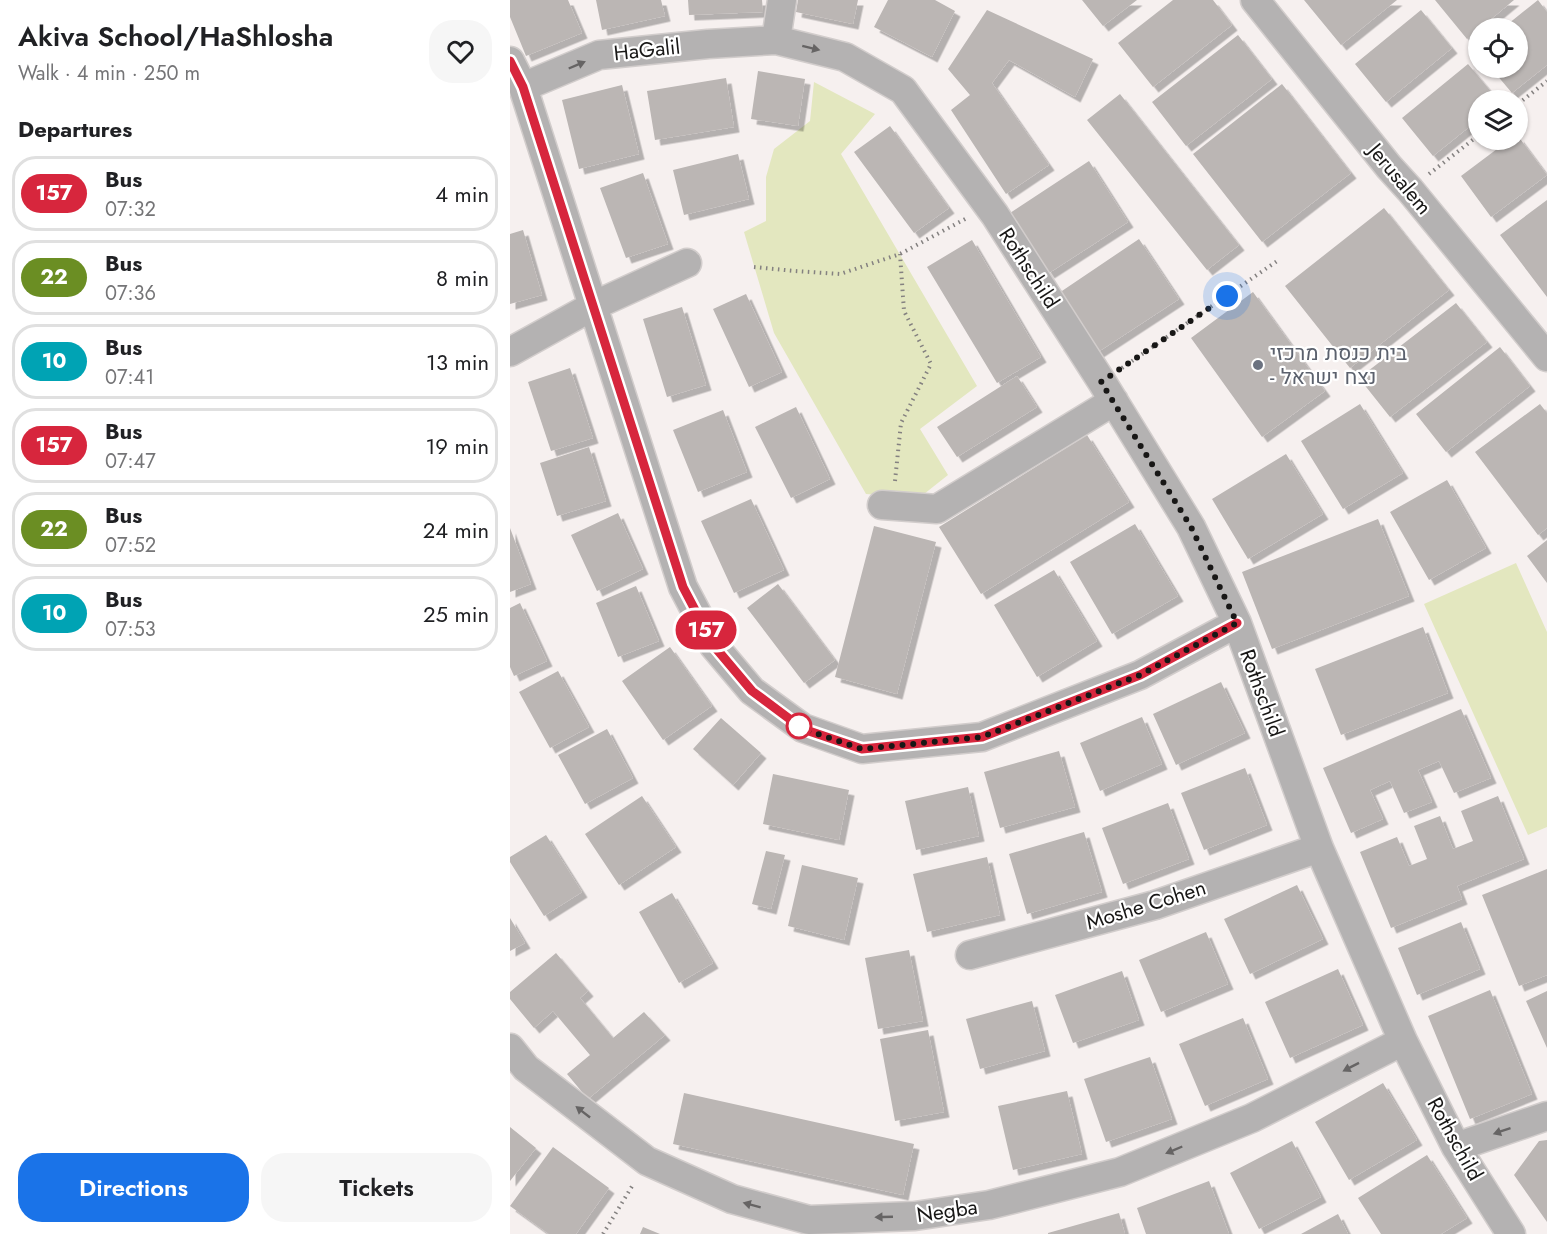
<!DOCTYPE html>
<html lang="en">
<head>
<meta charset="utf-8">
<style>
  :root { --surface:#fff; --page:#f6f6f6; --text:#202124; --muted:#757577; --line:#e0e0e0; --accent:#1a73e8 }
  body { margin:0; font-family:Jost,Heebo,sans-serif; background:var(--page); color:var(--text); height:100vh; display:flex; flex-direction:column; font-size:22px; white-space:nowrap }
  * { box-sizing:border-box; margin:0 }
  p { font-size:20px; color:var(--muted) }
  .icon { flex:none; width:33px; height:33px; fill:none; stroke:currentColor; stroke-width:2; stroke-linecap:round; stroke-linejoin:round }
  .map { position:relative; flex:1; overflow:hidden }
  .drawer { display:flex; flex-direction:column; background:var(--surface); width:510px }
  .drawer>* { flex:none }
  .badge { padding:0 12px; border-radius:20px; font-size:21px; line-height:39px }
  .tools { position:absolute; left:958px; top:18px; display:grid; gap:12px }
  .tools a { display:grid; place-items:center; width:60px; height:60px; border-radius:50%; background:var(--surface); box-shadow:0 2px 4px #0004; font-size:30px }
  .you { position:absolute; width:30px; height:30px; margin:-15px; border:4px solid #fff; border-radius:50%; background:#1a73e8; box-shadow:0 0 0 9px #1a73e833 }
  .map>.badge { position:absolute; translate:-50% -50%; box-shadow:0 0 0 3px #fff }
  h2 { padding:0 18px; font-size:22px; line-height:54px }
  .round { display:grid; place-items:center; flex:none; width:63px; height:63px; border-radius:24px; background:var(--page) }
  .headline { display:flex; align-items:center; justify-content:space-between; height:102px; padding:0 18px }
  h1 { font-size:28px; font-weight:600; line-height:45px }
  .action { display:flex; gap:12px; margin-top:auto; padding:12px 18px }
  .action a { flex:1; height:69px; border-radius:24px; background:var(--accent); color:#fff; font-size:24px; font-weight:600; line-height:69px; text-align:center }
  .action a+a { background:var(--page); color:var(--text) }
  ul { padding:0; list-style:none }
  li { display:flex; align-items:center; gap:18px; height:75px; margin:0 12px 9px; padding:0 6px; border:3px solid var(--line); border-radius:24px }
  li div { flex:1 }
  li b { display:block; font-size:22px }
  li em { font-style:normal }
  li .badge { min-width:66px; font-weight:700; text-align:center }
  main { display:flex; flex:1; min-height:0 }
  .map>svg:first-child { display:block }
  .green { fill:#e3e7bf }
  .building { fill:#bbb6b4; filter:url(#shadow) }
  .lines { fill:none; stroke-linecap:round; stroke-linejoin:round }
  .minor-casing { stroke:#d2cdcc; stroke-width:31 }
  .path { stroke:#848180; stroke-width:4; stroke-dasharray:1.5 4.5; stroke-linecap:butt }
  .minor { stroke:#b4b2b2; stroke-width:28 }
  .oneway { fill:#666464 }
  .line-casing { stroke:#fff; stroke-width:14 }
  .line { stroke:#d7263d; stroke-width:9 }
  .walk { stroke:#181716; stroke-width:6; stroke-dasharray:0 10.8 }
  .worship-dot { fill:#6b7280; stroke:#fff; stroke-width:2 }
  .stop-dot { fill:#fff; stroke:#d7263d; stroke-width:3 }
  .labels { text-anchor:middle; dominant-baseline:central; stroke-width:4.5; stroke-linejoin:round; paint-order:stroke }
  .street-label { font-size:21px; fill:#181716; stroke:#fff }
  .worship-label { font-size:21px; fill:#5b616d; stroke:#fff; text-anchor:start }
</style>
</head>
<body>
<main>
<section class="drawer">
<div class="headline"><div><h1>Akiva School/HaShlosha</h1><p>Walk · 4 min · 250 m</p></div><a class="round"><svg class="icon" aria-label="heart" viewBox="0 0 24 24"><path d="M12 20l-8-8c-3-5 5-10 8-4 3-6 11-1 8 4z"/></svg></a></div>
<h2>Departures</h2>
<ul>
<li><span class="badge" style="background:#d7263d;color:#fff">157</span><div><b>Bus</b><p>07:32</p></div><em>4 min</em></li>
<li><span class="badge" style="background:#6b8e23;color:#fff">22</span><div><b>Bus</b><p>07:36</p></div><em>8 min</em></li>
<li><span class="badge" style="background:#00a3b4;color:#fff">10</span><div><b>Bus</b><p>07:41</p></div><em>13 min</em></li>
<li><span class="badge" style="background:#d7263d;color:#fff">157</span><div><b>Bus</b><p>07:47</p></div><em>19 min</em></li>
<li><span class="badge" style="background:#6b8e23;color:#fff">22</span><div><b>Bus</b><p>07:52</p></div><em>24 min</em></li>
<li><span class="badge" style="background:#00a3b4;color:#fff">10</span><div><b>Bus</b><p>07:53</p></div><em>25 min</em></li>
</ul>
<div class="action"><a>Directions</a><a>Tickets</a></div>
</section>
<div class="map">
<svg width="1037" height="1234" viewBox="0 0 1037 1234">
  <defs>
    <filter id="shadow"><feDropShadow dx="5.5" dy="5.5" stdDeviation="0" flood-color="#0004"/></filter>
  </defs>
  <rect width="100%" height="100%" fill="#f6f0ef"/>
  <path class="green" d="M 304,82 L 365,114 L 331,154 L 467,386 L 410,429 L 438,475 L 409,498 L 356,494 L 264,333 L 234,232 L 256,221 L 256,177 L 264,149 L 300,121 Z
    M 1006,563 L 1037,632 L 1037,827 L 1018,835 L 914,604 Z"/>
  <path class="building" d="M 0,0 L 58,0 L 72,33 L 16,56 L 0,17 Z
    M 86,0 L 151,0 L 155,16 L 92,30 Z
    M 178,0 L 252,0 L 253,12 L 179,15 Z
    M 288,0 L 348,0 L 343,24 L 286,12 Z
    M 378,0 L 425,0 L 445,11 L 422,57 L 364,27 Z
    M 572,0 L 627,0 L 593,26 Z
    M 663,0 L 703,0 L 722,25 L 643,87 L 608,43 Z
    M 794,0 L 887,0 L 831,45 Z
    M 925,0 L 1004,0 L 957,39 Z
    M 1028,0 L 1037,12 L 1037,65 L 1002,93 L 981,68 L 1008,68 L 1008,28 L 993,28 Z
    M 477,10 L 583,59 L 565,97 L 499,60 L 482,83 L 539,165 L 496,194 L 441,110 L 460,95 L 438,69 Z
    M 911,10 L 942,48 L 876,102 L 845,64 Z
    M 728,35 L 762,79 L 676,146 L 642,102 Z
    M 958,64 L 988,100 L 969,100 L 969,119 L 923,156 L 892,118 Z
    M 248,71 L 295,79 L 288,126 L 241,119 Z
    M 216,78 L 224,127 L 145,140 L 137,91 Z
    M 772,84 L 841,173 L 752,242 L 683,154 Z
    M 112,85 L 129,154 L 69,169 L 52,100 Z
    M 610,94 L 729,245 L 697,270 L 577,120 Z
    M 380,126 L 439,208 L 404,233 L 344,152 Z
    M 1008,136 L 1037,175 L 981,217 L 951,176 L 999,140 L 1008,140 Z
    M 228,154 L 239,199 L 174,215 L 163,170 Z
    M 579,161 L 618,222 L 539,273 L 500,213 Z
    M 133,173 L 158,244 L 116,258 L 90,188 Z
    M 1037,200 L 1037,297 L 990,235 Z
    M 874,208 L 939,290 L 840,368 L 775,286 Z
    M 13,230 L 32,295 L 0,304 L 0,234 Z
    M 629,239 L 669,299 L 585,354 L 546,295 Z
    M 462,240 L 531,357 L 487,383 L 417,267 Z
    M 743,292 L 815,391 L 752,437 L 681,338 Z
    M 236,294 L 272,372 L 239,387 L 203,309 Z
    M 946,303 L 977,342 L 880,417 L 849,378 Z
    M 172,307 L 196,385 L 157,397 L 133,319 Z
    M 990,347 L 1020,386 L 936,452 L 906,414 Z
    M 60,368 L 83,438 L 41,451 L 18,382 Z
    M 507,376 L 527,407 L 447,457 L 427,427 Z
    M 850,404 L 893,473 L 833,509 L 791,441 Z
    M 1030,404 L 1037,413 L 1037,528 L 1028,535 L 965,452 Z
    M 286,407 L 320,479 L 281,498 L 245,427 Z
    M 213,410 L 237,472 L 188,492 L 163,430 Z
    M 577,435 L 619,502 L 471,594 L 429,527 Z
    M 79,447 L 96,501 L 47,516 L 30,463 Z
    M 776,454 L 813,514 L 738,559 L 702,499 Z
    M 937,480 L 976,548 L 919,580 L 880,512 Z
    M 241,499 L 274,570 L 224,593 L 191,521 Z
    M 108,513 L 133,569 L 87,591 L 61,535 Z
    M 868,519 L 899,596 L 762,649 L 732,572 Z
    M 625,524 L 668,596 L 602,634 L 560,562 Z
    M 364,526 L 426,542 L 387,694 L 325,677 Z
    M 0,528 L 21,584 L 0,592 Z
    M 1037,540 L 1037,583 L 1017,556 Z
    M 544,570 L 587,641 L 527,677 L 484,605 Z
    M 268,584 L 325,660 L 294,683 L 237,608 Z
    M 126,586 L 149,641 L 108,657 L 86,603 Z
    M 10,603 L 37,661 L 4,676 L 0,667 L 0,608 Z
    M 913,627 L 938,693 L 831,735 L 805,669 Z
    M 160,647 L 202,706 L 153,740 L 112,681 Z
    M 48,671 L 79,727 L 40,748 L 9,692 Z
    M 711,682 L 735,733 L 666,765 L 643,714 Z
    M 951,709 L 981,778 L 944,793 L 929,761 L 908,770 L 922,802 L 894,813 L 880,781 L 860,790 L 873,819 L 841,833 L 813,768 Z
    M 632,717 L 652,764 L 590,791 L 570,743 Z
    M 211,718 L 251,753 L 223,785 L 183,749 Z
    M 97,729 L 123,778 L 75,804 L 48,755 Z
    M 549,751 L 565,807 L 490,828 L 474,772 Z
    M 735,768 L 757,825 L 694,850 L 671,793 Z
    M 263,774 L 339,790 L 329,840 L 253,824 Z
    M 458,787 L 469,836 L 406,850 L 395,801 Z
    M 132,796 L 166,847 L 109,885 L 75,834 Z
    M 988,796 L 1014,859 L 947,886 L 952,899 L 881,928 L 850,852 L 887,837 L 899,866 L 917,859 L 904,826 L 930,816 L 943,849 L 963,841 L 951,811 Z
    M 658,803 L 679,859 L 613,884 L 592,828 Z
    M 574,832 L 592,892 L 517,914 L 499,854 Z
    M 36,835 L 72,892 L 34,916 L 0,862 L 0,857 Z
    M 256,851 L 275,855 L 261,909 L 242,904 Z
    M 477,857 L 490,915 L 417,932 L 403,874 Z
    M 292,865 L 348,878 L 334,940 L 278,926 Z
    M 1037,869 L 1037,975 L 1009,986 L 972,895 Z
    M 787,885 L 813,939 L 740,974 L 714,919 Z
    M 162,893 L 203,963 L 169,983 L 129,912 Z
    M 0,918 L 15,943 L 0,951 Z
    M 951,922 L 970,969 L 907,995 L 888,948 Z
    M 696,932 L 718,984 L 651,1012 L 629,960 Z
    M 399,950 L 413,1021 L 368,1029 L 355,958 Z
    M 46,953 L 78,991 L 70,998 L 103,1038 L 134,1012 L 155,1035 L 78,1099 L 57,1074 L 80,1055 L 43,1011 L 24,1028 L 0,999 L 0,992 Z
    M 828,969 L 853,1025 L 780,1058 L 755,1002 Z
    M 612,971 L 629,1020 L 563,1043 L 545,995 Z
    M 980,990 L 1022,1094 L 960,1119 L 918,1016 Z
    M 1037,991 L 1037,1048 L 1016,1001 Z
    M 522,1001 L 535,1051 L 470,1069 L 456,1019 Z
    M 733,1018 L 758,1079 L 695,1106 L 669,1044 Z
    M 418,1030 L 434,1112 L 385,1121 L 370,1039 Z
    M 640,1057 L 662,1119 L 596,1142 L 574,1079 Z
    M 873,1083 L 907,1140 L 839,1180 L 805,1122 Z
    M 557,1091 L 572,1154 L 503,1170 L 488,1106 Z
    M 174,1093 L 404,1144 L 393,1195 L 163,1144 Z
    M 0,1127 L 26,1148 L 0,1181 Z
    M 1037,1140 L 1037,1222 L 1004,1175 L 1029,1141 Z
    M 782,1141 L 811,1197 L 749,1229 L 720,1173 Z
    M 43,1147 L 99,1188 L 66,1234 L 39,1234 L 0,1206 Z
    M 917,1155 L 957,1218 L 931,1234 L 871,1234 L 848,1198 Z
    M 699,1181 L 719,1234 L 636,1234 L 627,1208 Z
    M 609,1213 L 615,1234 L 538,1234 L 538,1233 Z
    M 828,1214 L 838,1234 L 791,1234 Z
    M 133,1227 L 150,1234 L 130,1234 Z"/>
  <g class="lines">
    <g class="minor-casing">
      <path id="minor" d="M 745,0 L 879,167 L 900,190 L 1037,357
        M 266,40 L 272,0
        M 0,61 L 13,87 L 173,587 L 204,646 L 242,691 L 293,728 L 352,749 L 472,737 L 630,675 L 727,623
        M 13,87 L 89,55 L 198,44 L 266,40 L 335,57 L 393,90 L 485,215 L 592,382 L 681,527 L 727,623 L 809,848 L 893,1041 L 946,1147 L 1001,1234
        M 0,352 L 83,306 L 177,263
        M 372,505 L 427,509 L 604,401
        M 460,955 L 645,905 L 809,848
        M 0,1048 L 16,1068 L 137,1161 L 222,1199 L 299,1220 L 405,1216 L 479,1205 L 610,1172 L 742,1118 L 893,1041
        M 946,1147 L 1037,1116"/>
    </g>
    <path class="path" d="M 1008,104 L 1037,81
      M 919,174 L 969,135
      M 244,267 L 285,271 L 330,274 L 390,254 L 457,218
      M 612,368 L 770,259
      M 385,481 L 391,423 L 421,364 L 394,311 L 390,254
      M 93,1234 L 124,1183"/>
    <use href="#minor" class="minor"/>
  </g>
  <defs><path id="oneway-solid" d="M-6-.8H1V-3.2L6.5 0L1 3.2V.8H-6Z" transform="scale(1.5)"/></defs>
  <g class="oneway">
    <use href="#oneway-solid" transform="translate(301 48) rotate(14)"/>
    <use href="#oneway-solid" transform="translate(67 65) rotate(-23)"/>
    <use href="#oneway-solid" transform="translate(841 1067) rotate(153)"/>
    <use href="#oneway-solid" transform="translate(73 1112) rotate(-142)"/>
    <use href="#oneway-solid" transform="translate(992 1131) rotate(161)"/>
    <use href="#oneway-solid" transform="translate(664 1150) rotate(157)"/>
    <use href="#oneway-solid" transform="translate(242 1205) rotate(-165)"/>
    <use href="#oneway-solid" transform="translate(374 1217) rotate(178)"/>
  </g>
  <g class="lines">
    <g class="line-casing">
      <path id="line" d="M 0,61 L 13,87 L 173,587 L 204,646 L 242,691 L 293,729 L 352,749 L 472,737 L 630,675 L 727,623"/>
    </g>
    <use href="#line" class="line"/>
    <path class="walk" d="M 289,726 L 293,729 L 352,749 L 472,737 L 630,675 L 727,623 L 681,527 L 591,382 L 717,296"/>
  </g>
  <circle class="worship-dot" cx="748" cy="365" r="6"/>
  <circle class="stop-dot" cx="289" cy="726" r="12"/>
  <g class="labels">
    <g class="street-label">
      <text transform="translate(137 50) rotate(-6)">HaGalil</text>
      <text transform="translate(890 179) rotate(50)">Jerusalem</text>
      <text transform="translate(519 268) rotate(57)">Rothschild</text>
      <text transform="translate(752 693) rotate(70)">Rothschild</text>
      <text transform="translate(636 905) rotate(-17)">Moshe Cohen</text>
      <text transform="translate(945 1139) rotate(61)">Rothschild</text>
      <text transform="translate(437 1211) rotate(-8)">Negba</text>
    </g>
    <g class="worship-label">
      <text x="760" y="353">בית כנסת מרכזי<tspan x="760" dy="24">- נצח ישראל</tspan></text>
    </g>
  </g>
</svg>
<div class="tools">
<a><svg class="icon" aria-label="locate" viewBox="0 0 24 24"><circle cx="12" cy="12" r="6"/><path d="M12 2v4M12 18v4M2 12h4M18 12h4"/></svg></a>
<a><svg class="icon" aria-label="layers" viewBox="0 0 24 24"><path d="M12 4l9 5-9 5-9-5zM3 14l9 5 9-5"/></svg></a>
</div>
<div class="you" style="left:717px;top:296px"></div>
<b class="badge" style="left:196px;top:630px;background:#d7263d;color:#fff">157</b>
</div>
</main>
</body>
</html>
